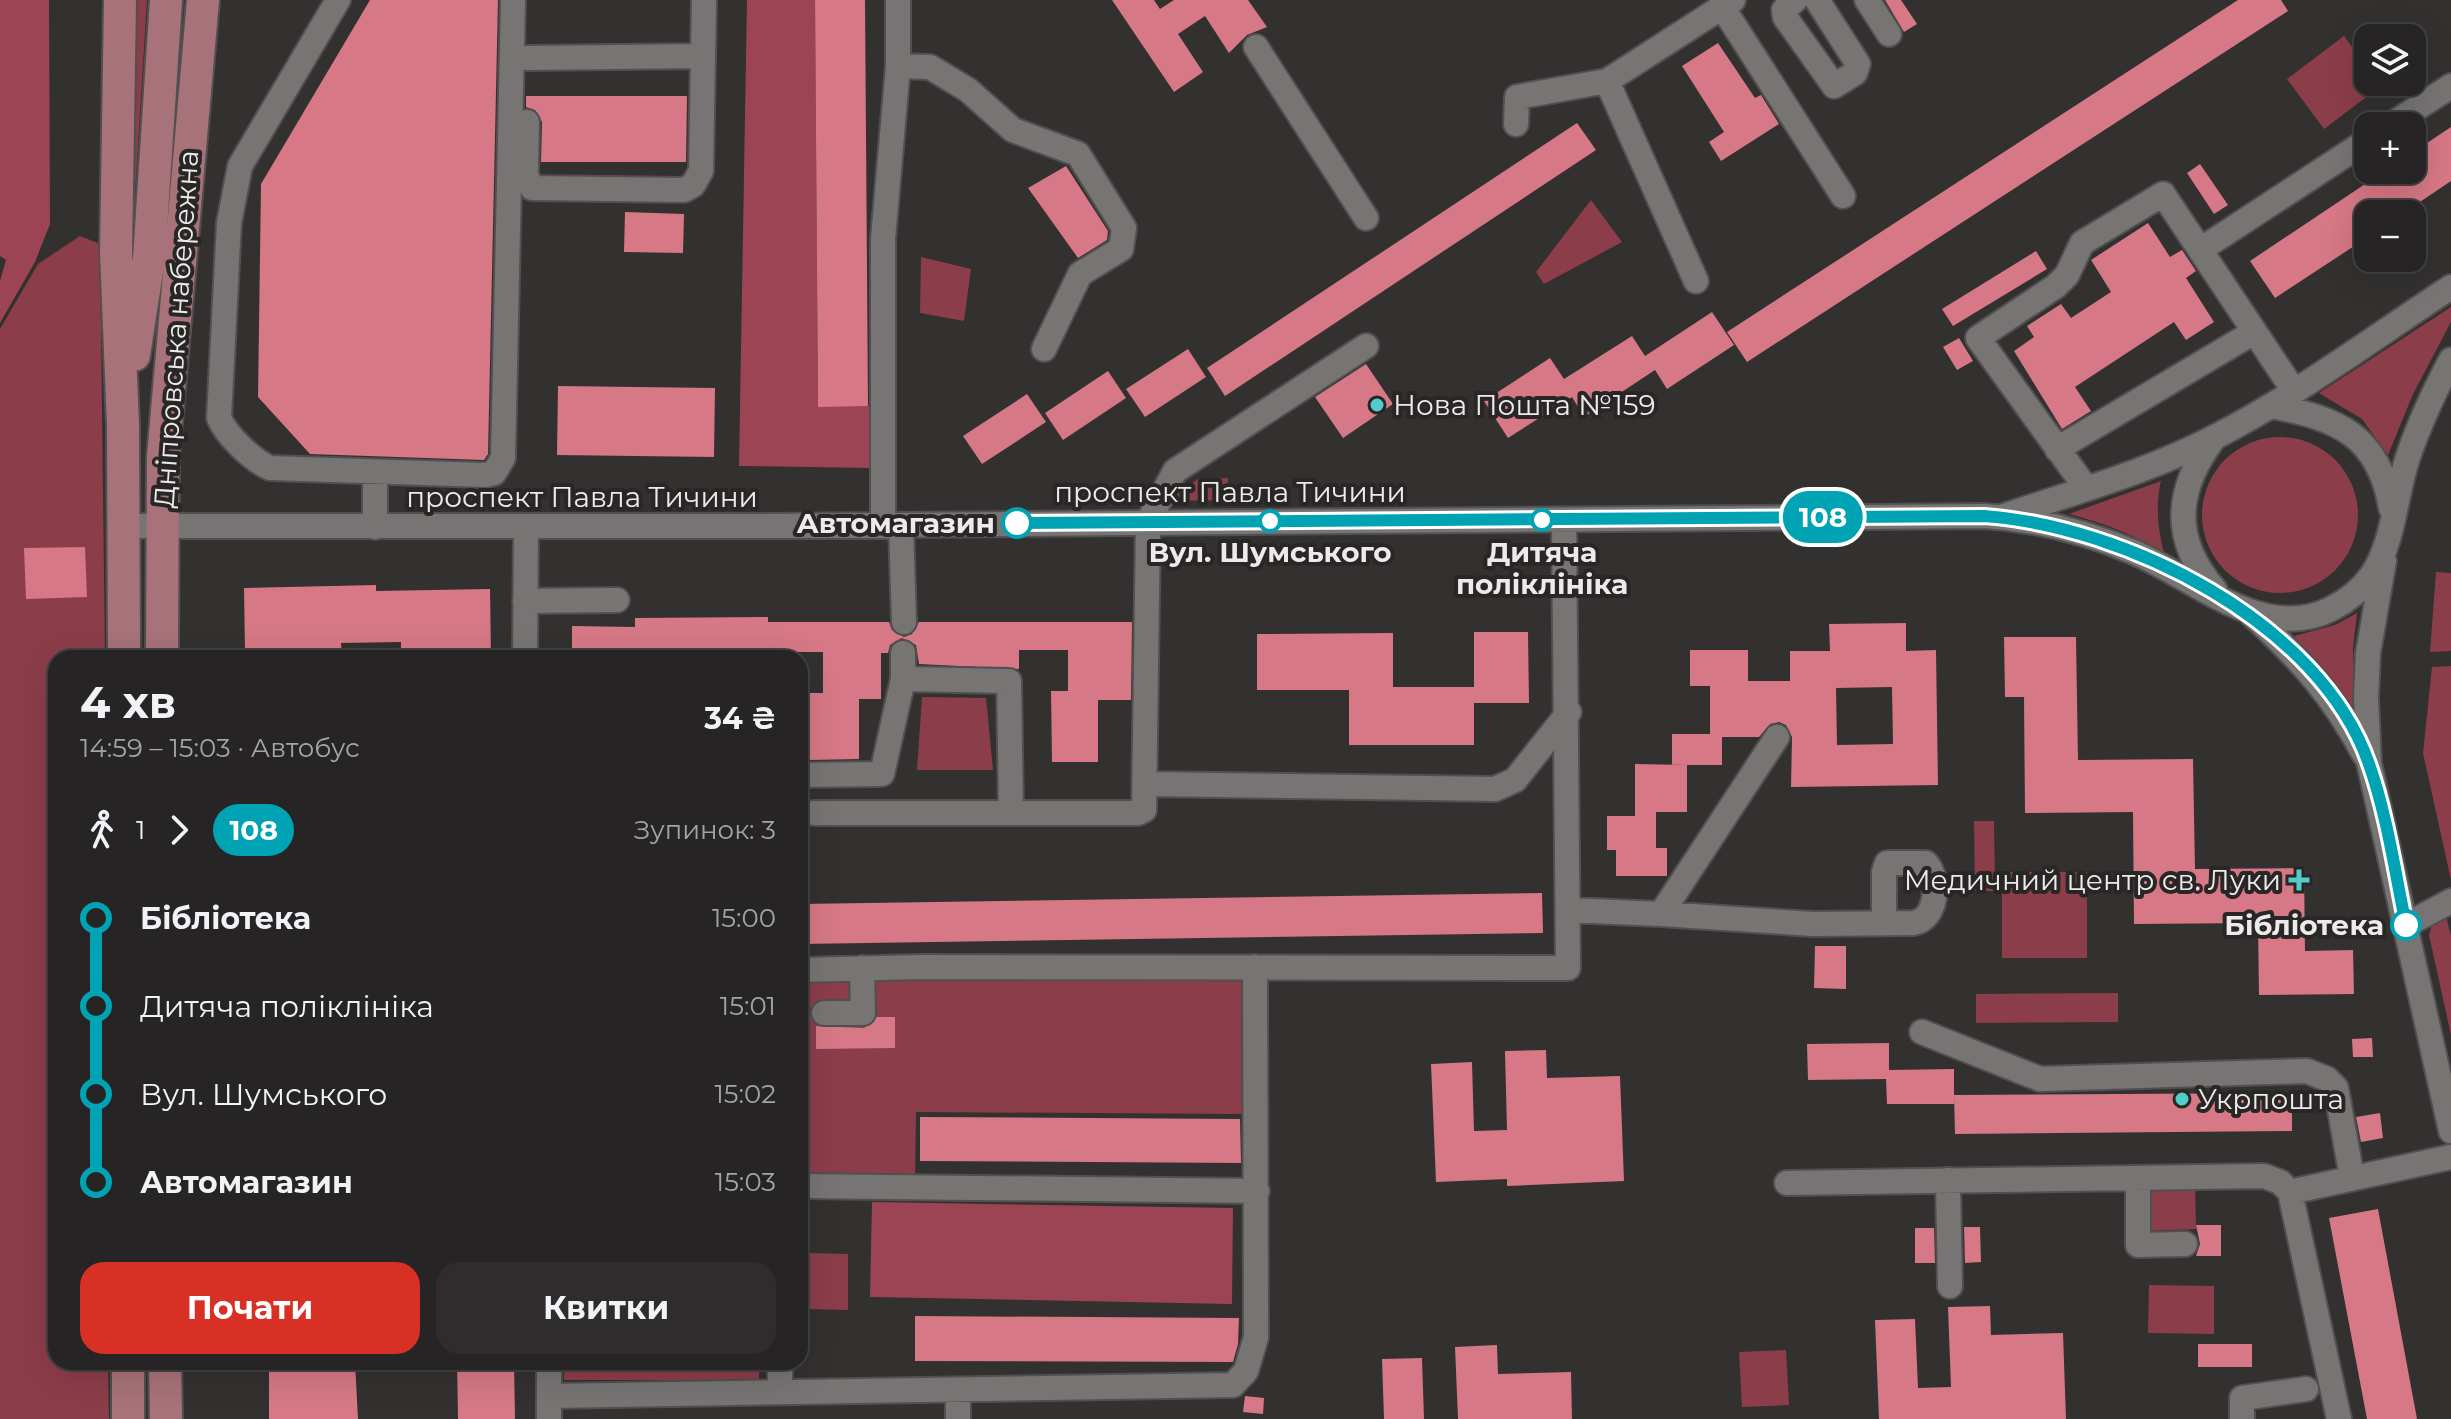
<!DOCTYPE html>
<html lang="uk">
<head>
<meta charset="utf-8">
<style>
  :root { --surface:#262424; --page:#2e2c2c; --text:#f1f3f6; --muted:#a4a4a6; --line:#424141; --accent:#d93025 }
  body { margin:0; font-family:Montserrat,sans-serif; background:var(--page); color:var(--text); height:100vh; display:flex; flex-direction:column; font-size:30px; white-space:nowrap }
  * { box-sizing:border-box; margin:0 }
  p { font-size:26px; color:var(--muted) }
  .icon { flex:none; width:44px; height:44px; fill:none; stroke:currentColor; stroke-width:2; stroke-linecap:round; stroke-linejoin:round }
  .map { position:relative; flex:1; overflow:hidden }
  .drawer { position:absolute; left:48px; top:650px; width:760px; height:720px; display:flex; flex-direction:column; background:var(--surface); border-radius:24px; box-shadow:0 8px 32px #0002,0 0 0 2px var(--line) }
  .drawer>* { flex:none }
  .badge { padding:0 16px; border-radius:26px; font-size:28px; line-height:52px }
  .controls { position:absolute; left:2354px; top:24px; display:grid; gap:16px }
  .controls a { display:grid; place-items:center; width:72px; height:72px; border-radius:16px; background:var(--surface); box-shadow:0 8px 32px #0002,0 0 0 2px var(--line); font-size:40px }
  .map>.badge { position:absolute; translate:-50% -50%; box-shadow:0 0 0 4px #fff }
  .legs { display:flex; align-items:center; gap:12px; height:88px; padding:0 32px; font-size:26px }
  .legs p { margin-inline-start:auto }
  .headline { display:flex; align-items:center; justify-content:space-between; height:136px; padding:0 32px }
  h1 { font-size:44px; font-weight:700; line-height:60px }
  .cta { display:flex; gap:16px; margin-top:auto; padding:16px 32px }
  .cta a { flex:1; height:92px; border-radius:24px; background:var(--accent); color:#fff; font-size:32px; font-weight:700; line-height:92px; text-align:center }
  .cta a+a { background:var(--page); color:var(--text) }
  ul { padding:0 32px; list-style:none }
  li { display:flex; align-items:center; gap:28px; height:88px; font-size:30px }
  li i { display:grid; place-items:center; width:12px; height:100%; margin:0 10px; background:currentColor }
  li i::after { content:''; width:20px; height:20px; margin:-10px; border:6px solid; border-radius:50%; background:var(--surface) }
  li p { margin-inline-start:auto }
  li:first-child i { background:linear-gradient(#0000 50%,currentColor 0) }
  li:last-child i { background:linear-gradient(currentColor 50%,#0000 0) }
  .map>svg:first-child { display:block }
  .green { fill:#8c3d4a }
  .forest { fill:#9c4453 }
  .building { fill:#d67885; fill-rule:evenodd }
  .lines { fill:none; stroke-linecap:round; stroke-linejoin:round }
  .minor-casing { stroke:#514f4f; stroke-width:28 }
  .major-casing { stroke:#514f4f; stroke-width:36 }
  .minor { stroke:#777474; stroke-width:24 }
  .major { stroke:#a77279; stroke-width:32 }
  .line-1-casing { stroke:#fff; stroke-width:18 }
  .line-1 { stroke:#00a3b4; stroke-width:12 }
  .poi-dot { fill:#53cdc9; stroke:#292626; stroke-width:3 }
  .stop-1-dot { fill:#fff; stroke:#00a3b4; stroke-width:4 }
  .labels { text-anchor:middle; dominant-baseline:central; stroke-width:8; stroke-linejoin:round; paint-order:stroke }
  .street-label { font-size:28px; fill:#eceaea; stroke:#292626 }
  .poi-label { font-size:28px; fill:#eceaea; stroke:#292626; text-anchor:start }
  .stop-label { font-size:28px; font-weight:bold; fill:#eceaea; stroke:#292626; text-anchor:end }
</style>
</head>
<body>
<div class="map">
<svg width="2451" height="1419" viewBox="0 0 2451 1419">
  <rect width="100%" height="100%" fill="#333030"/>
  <path class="green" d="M 131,0 L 147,0 L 134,209 Z
    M 2344,36 L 2368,68 L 2368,82 L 2378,82 L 2381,86 L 2324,129 L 2287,79 Z
    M 1591,200 L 1622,242 L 1544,284 L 1536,272 Z
    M 80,236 L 100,244 L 105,658 L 56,658 L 56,1362 L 108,1362 L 109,1419 L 0,1419 L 0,329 L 38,264 Z
    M 921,257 L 971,269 L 964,321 L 920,313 Z
    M 2451,307 L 2451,322 L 2413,394 L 2388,455 L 2362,419 L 2319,393 Z
    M2202 515a78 78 0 1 1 156 0a78 78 0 1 1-156 0Z
    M 1228,478 L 1227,500 L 1167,501 L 1198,479 Z
    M 2161,481 C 2155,506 2158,529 2164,554 C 2135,534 2103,523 2069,514 Z
    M 2436,572 L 2451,573 L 2451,651 L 2430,652 Z
    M 2357,613 L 2353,648 L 2355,715 L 2336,685 L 2294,636 L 2335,625 Z
    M 2451,666 L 2451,880 L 2423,753 L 2432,667 Z
    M 922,697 L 986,698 L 993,770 L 917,770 Z
    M 1974,821 L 1994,821 L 1995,891 L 1975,891 Z
    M 2002,872 L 2087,872 L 2087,958 L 2002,958 Z
    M 2446,916 L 2451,936 L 2451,1035 L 2429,935 L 2432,925 Z
    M 1241,971 L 1242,1114 L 916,1112 L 915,1179 L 800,1177 L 800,980 Z
    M 2118,993 L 2118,1022 L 1976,1023 L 1976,994 Z
    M 2195,1181 L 2196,1229 L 2145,1231 L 2144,1183 Z
    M 808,1253 L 848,1254 L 848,1310 L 807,1309 Z
    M 2149,1285 L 2214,1286 L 2214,1334 L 2148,1333 Z
    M 1786,1350 L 1789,1405 L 1742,1407 L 1739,1352 Z
    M 564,1362 L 759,1362 L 759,1380 L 564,1380 Z"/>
  <path class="forest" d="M 0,0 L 49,0 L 50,224 L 35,262 L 0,323 L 0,281 L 6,260 L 0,256 Z
    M 747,0 L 815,0 L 818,406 L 869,406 L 873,468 L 739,466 Z
    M 872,1202 L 1233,1208 L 1232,1304 L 870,1297 Z"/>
  <path class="building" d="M 370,0 L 498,0 L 488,454 L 484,460 L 310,454 L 258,397 L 261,184 Z
    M 815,0 L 865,0 L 868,406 L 818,407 Z
    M 1112,0 L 1154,0 L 1160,9 L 1174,0 L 1248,0 L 1267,27 L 1247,35 L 1229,53 L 1205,16 L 1178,34 L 1203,72 L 1174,92 Z
    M 1885,0 L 1901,0 L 1917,24 L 1904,32 Z
    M 2238,0 L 2281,0 L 2288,11 L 1747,362 L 1727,332 Z
    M 1718,43 L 1755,98 L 1761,95 L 1779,124 L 1721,161 L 1709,142 L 1724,132 L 1682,66 Z
    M 526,96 L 687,96 L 686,162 L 541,162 L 542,122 L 535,110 L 526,107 Z
    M 1577,123 L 1596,150 L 1225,396 L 1207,368 Z
    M 2451,127 L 2451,181 L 2402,214 L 2368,214 L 2368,237 L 2275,298 L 2250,261 L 2386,170 L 2412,170 L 2412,153 Z
    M 2200,164 L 2228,205 L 2214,214 L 2187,173 Z
    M 1066,166 L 1108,231 L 1107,240 L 1078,258 L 1028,188 Z
    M 625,212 L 684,214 L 683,253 L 624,252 Z
    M 2148,223 L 2170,257 L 2182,250 L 2196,271 L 2186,278 L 2214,322 L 2186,340 L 2174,322 L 2075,387 L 2091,411 L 2062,429 L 2014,351 L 2034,337 L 2027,326 L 2061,304 L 2071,318 L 2111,292 L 2091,260 Z
    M 2036,251 L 2047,269 L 1953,326 L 1942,309 Z
    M 1712,312 L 1734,345 L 1667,389 L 1655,370 L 1584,417 L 1572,397 L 1508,438 L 1484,401 L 1550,358 L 1564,379 L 1632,336 L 1645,356 Z
    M 1959,338 L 1973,361 L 1957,370 L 1943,347 Z
    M 1188,349 L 1206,377 L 1145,417 L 1126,389 Z
    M 1366,364 L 1393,404 L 1343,438 L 1315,397 Z
    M 1108,371 L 1126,398 L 1063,440 L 1045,413 Z
    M 558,386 L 715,388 L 714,457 L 557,455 Z
    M 1027,394 L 1046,422 L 982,464 L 963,436 Z
    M 85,547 L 87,597 L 26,599 L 24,548 Z
    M 376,585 L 376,591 L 490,589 L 491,658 L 401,658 L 401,642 L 341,643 L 342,658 L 303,658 L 303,649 L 245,651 L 244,588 Z
    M 768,617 L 768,622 L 889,622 L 892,630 L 904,637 L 912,634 L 919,622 L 1132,622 L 1131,700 L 1098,700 L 1098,762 L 1052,762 L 1051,691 L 1068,691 L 1068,650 L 1019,650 L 1019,669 L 919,664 L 916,645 L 902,638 L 890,645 L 888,653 L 881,653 L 881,699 L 859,699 L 859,759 L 809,760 L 809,693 L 823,693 L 823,652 L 768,652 L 769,658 L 572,658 L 572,626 L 635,627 L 635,618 Z
    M 1906,623 L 1906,651 L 1936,650 L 1938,785 L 1791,787 L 1792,737 L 1786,725 L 1779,722 L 1770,724 L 1759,737 L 1722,737 L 1722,765 L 1672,765 L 1672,734 L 1710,734 L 1710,686 L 1690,686 L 1690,650 L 1748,650 L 1748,681 L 1790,681 L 1790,651 L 1830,651 L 1829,624 ZM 1892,687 L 1893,744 L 1837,745 L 1836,688 Z
    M 1474,632 L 1528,632 L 1529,703 L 1474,703 L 1474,745 L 1349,745 L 1349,690 L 1257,690 L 1257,634 L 1393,633 L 1393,687 L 1474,687 Z
    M 2004,637 L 2076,637 L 2078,760 L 2193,759 L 2195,869 L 2304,868 L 2305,951 L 2353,950 L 2354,994 L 2259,995 L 2258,923 L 2134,924 L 2133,812 L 2025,813 L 2024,697 L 2005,697 Z
    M 1635,764 L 1687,765 L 1687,812 L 1656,812 L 1656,848 L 1667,848 L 1667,876 L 1616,876 L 1616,850 L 1607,850 L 1607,816 L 1635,816 Z
    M 1542,893 L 1543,933 L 800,944 L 800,904 Z
    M 1815,946 L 1846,946 L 1846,989 L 1814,988 Z
    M 877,1017 L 895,1017 L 895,1048 L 816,1049 L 816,1026 L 864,1028 Z
    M 2372,1038 L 2373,1057 L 2353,1057 L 2352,1039 Z
    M 1889,1043 L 1889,1070 L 1954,1069 L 1954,1104 L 1887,1104 L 1886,1079 L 1808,1080 L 1807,1044 Z
    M 1546,1050 L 1547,1078 L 1620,1076 L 1624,1181 L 1507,1186 L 1507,1179 L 1436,1182 L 1431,1064 L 1472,1062 L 1474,1131 L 1507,1130 L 1505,1051 Z
    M 2292,1093 L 2292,1131 L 1955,1134 L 1954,1095 Z
    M 2380,1113 L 2383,1138 L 2361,1142 L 2356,1117 Z
    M 920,1117 L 1240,1119 L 1241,1163 L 920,1161 Z
    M 2378,1209 L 2417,1419 L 2367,1419 L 2329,1218 Z
    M 2196,1225 L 2221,1225 L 2221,1256 L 2196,1256 L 2200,1244 Z
    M 1964,1227 L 1980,1227 L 1981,1262 L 1965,1263 Z
    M 1915,1228 L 1934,1228 L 1935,1263 L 1915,1263 Z
    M 1990,1306 L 1991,1335 L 2063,1333 L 2066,1419 L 1879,1419 L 1875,1320 L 1915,1319 L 1918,1388 L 1951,1387 L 1948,1307 Z
    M 915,1316 L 1239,1318 L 1238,1344 L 1233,1362 L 915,1361 Z
    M 2198,1344 L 2252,1344 L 2252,1367 L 2198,1367 Z
    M 1497,1345 L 1498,1374 L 1571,1372 L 1572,1419 L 1458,1419 L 1455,1347 Z
    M 1422,1358 L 1424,1419 L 1384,1419 L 1382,1359 Z
    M 269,1362 L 355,1362 L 358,1419 L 269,1419 Z
    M 457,1362 L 514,1362 L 515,1419 L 458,1419 Z
    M 1245,1396 L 1264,1398 L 1263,1414 L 1243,1412 Z"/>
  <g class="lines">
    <g class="minor-casing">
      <path id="minor" d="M 338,0 L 240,166 L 229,223 L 219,418 C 227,436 252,460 270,468 L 485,475 L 494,473 L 503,458 L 513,0
        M 1795,0 L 1784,10 L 1785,17 L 1834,86 L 1855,73 L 1858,64 L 1817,0
        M 1867,0 L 1889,34
        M 1723,8 L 1843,196
        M 1256,47 L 1366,218
        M 527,58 L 703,56
        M 898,66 L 930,67 L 968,90 L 1013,130 L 1078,154 L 1124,228 L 1121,249 L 1080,274 L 1044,349
        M 1607,81 L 1696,281
        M 527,122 L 526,175 L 532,188 L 684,190 L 693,185 L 701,171 L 704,0
        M 1516,124 L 1517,97 L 1607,81 L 1733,0
        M 2389,126 L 2451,86
        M 2203,248 L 2368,140
        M 2271,406 C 2337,418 2379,435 2391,508
        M 2214,438 C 2175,490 2171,539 2215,590
        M 2057,449 L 2254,332
        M 2086,488 L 1978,338 L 2056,286 L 2067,275 L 2082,243 L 2163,194 L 2294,391
        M 2004,516 C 2074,492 2148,472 2215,437 C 2297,395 2373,338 2451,287
        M 883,525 L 883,239 L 898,66 L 898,0
        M 901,525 L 904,622
        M 123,526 L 763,526 L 1984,516 C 2035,519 2089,533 2136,553 C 2195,579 2264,643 2331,609 C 2347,601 2361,590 2372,575 C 2395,540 2395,493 2409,454 C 2420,422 2435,390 2451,360
        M 375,527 L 375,474
        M 2384,561 L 2368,653 L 2366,698 L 2369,763 L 2451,1131
        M 525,601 L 617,600
        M 2251,614 C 2300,659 2333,695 2364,754
        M 525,658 L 526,527
        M 903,679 L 1009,681 L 1011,813
        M 800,775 L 882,774 L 903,679 L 903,653
        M 1146,784 L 1495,789 L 1515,780 L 1569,712
        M 814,813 L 1138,813 L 1144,810 L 1148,522 L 1175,471 L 1366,346
        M 1568,910 L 1661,914 L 1777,737
        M 1661,914 L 1813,924 L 1913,923 C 1937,920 1941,879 1926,863 L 1887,863 L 1884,872 L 1884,923
        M 2406,925 L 2451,901
        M 800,970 L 921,967 L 1568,968 L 1564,520
        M 824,1013 L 863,1013 L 862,968
        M 1922,1032 L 2040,1079 L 2307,1071 L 2327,1079 L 2336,1088 L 2352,1178
        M 2138,1178 L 2138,1245 L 2185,1244
        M 1948,1180 L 1950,1286
        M 1787,1183 L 2264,1176 L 2280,1182 L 2290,1192 L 2339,1419
        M 800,1186 L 1257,1191
        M 2290,1192 L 2451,1157
        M 549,1362 L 549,1419
        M 780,1362 L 780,1392
        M 958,1390 L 958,1419
        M 549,1396 L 1233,1385 L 1246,1371 L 1256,1337 L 1255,967
        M 2242,1419 L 2242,1398 L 2306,1389"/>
    </g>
    <g class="major-casing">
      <path id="major" d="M 120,0 L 116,253 L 123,425 L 124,658
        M 134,355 L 149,258 L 166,0
        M 162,658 L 163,457 L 203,0
        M 128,1362 L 128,1419
        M 165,1362 L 166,1419"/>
    </g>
    <use href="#minor" class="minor"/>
    <use href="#major" class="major"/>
  </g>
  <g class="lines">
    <g class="line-1-casing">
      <path id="line-1" d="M 1017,523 L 1984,516 C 2125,526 2320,622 2369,764 C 2387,815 2395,872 2406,925"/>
    </g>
    <use href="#line-1" class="line-1"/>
  </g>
  <g class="poi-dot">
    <circle cx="1377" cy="405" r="8"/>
    <path d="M2295 868h8v8h8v8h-8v8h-8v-8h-8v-8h8z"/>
    <circle cx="2182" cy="1099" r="8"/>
  </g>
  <g class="stop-1-dot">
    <circle cx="1542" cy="520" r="10"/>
    <circle cx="1270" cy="521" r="10"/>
    <circle cx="1017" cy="523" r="14"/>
    <circle cx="2406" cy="925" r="14"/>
  </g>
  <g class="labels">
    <g class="street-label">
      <text transform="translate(176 329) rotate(-86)">Дніпровська набережна</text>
      <text x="1230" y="492">проспект Павла Тичини</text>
      <text x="582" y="497">проспект Павла Тичини</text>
    </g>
    <g class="poi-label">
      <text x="1393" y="405">Нова Пошта №159</text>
      <text x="2281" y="880" text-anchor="end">Медичний центр св. Луки</text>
      <text x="2198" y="1099">Укрпошта</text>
    </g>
    <g class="stop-label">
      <text x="995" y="523">Автомагазин</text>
      <text x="1270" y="552" text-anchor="middle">Вул. Шумського</text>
      <text x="1542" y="552" text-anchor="middle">Дитяча<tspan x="1542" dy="32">поліклініка</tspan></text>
      <text x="2384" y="925">Бібліотека</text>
    </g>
  </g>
</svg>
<div class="controls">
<a><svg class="icon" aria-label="layers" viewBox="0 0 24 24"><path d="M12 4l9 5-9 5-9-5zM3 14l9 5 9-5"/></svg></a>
<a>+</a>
<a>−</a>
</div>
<b class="badge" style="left:1823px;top:517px;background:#00a3b4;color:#fff">108</b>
<section class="drawer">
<div class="headline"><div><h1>4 хв</h1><p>14:59 – 15:03 · Автобус</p></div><b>34 ₴</b></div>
<div class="legs"><svg class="icon" aria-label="walk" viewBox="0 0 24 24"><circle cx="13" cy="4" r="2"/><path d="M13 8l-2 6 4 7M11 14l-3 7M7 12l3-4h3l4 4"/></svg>1<svg class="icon" aria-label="forward" viewBox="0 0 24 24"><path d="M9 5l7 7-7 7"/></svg><b class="badge" style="background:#00a3b4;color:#fff">108</b><p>Зупинок: 3</p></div>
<ul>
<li><i style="color:#00a3b4"></i><b>Бібліотека</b><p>15:00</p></li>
<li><i style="color:#00a3b4"></i><span>Дитяча поліклініка</span><p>15:01</p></li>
<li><i style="color:#00a3b4"></i><span>Вул. Шумського</span><p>15:02</p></li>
<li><i style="color:#00a3b4"></i><b>Автомагазин</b><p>15:03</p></li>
</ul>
<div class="cta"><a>Почати</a><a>Квитки</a></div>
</section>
</div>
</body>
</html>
